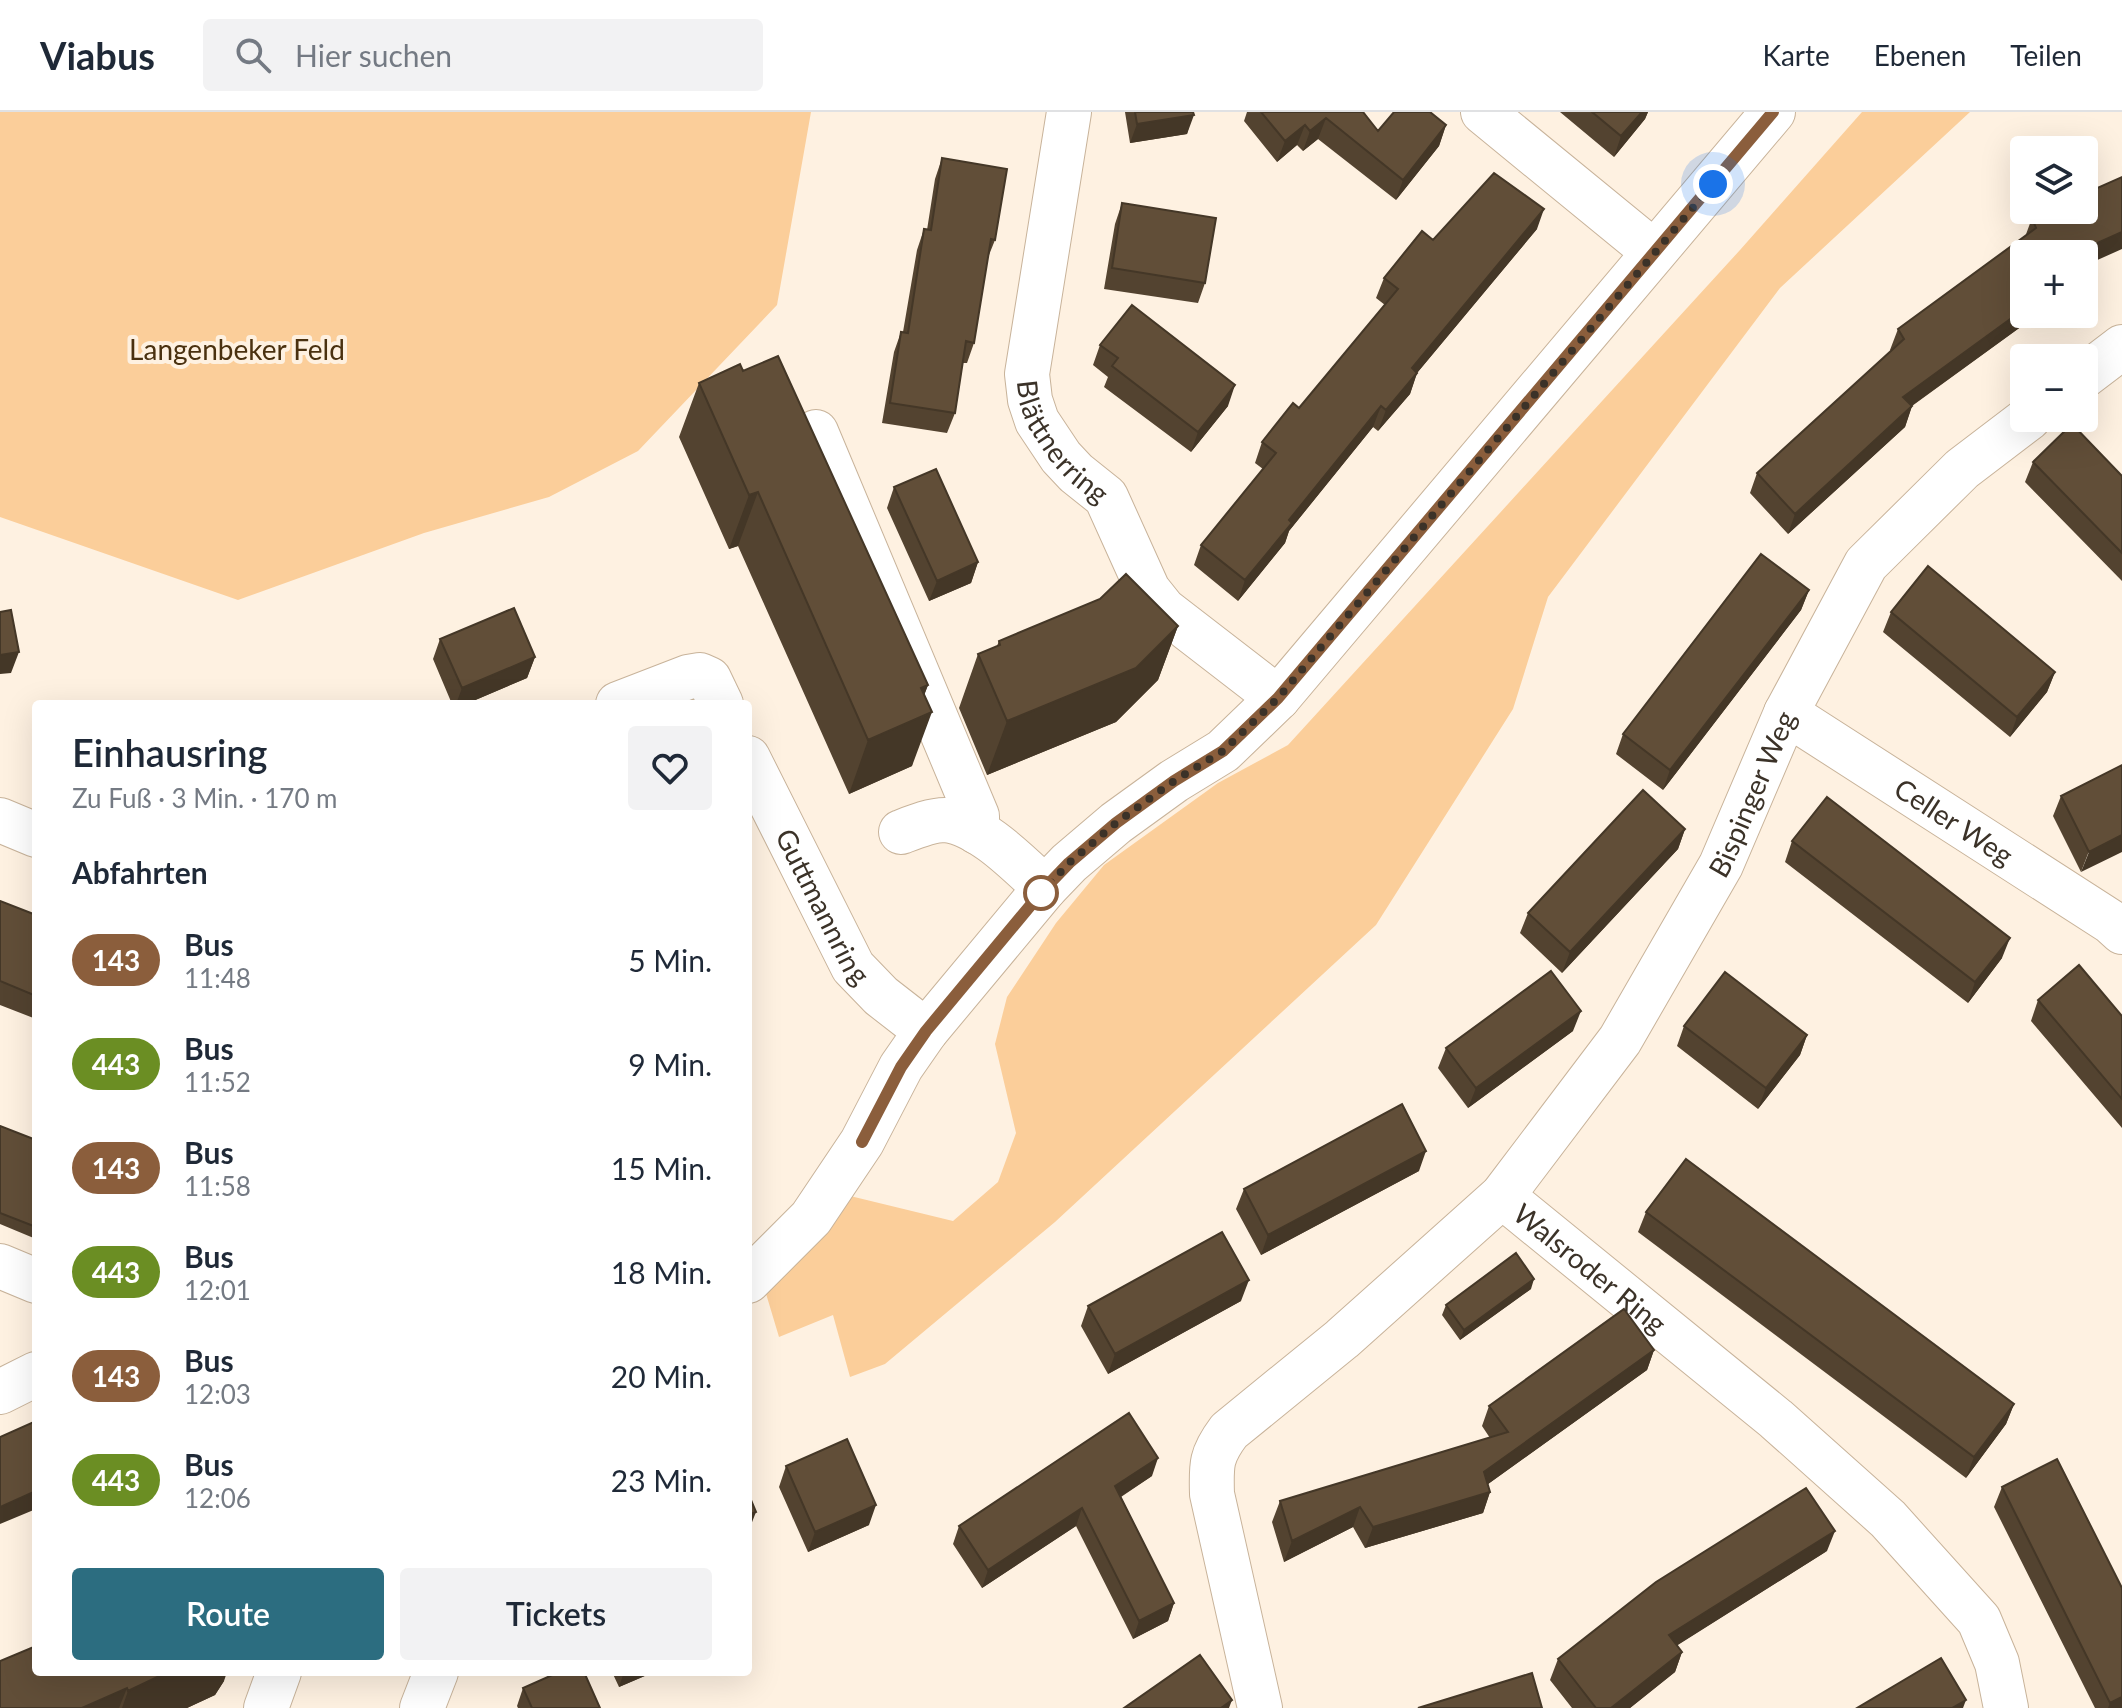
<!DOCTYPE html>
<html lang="de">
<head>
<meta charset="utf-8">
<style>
  :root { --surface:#fff; --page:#f2f2f3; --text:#1f2937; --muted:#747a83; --line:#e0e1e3; --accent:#2c6d80 }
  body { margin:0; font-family:Lato,sans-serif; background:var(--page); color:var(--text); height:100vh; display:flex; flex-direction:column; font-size:30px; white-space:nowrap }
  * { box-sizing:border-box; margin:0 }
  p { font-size:26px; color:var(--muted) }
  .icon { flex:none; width:44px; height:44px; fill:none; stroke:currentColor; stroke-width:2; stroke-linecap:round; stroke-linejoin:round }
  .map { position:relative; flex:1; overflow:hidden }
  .sheet { position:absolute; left:32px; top:588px; width:720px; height:976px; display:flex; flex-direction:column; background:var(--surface); border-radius:8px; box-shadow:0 8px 32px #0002 }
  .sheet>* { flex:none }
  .badge { padding:0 16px; border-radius:26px; font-size:28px; line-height:52px }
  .fabs { position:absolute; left:2010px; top:24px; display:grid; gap:16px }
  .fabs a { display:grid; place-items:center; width:88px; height:88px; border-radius:8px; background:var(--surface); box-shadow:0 8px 32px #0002; font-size:40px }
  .you { position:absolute; width:40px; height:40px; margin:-20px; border:6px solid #fff; border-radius:50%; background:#1a73e8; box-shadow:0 0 0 12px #1a73e833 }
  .map>.badge { position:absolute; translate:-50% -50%; box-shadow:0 0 0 4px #fff }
  h2 { padding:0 40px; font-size:30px; line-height:72px }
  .round { display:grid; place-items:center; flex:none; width:84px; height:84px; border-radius:8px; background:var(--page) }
  .head { display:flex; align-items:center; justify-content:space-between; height:136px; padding:0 40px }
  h1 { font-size:38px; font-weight:600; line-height:60px }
  .button { display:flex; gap:16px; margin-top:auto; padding:16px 40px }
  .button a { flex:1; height:92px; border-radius:8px; background:var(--accent); color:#fff; font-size:32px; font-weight:600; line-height:92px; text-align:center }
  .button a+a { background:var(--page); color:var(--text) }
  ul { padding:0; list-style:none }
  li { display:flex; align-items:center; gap:24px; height:104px; padding:0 40px }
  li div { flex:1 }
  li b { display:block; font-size:30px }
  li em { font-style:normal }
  li .badge { min-width:88px; font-weight:700; text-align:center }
  header { display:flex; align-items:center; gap:48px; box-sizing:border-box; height:112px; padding:0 40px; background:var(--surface); border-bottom:2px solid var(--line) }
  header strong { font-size:38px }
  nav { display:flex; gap:44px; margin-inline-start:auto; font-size:28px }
  .search { width:560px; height:72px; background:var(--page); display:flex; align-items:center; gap:20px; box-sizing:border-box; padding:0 28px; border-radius:8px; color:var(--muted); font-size:30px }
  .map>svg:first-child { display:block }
  .green { fill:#fbce9a }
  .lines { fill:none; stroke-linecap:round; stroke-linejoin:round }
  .minor-casing { stroke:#c8b39a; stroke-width:46 }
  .minor { stroke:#fff; stroke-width:44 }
  .wall { fill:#534330 }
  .shaded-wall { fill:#443727 }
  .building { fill:#614e38; stroke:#443727; stroke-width:2 }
  .line-casing { stroke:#fff; stroke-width:18 }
  .line { stroke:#8b5e3c; stroke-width:12 }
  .walk { stroke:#3b3228; stroke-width:8; stroke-dasharray:0 14.4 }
  .stop-dot { fill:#fff; stroke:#8b5e3c; stroke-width:4 }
  .labels { text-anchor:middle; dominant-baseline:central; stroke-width:8; stroke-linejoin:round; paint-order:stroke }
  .park-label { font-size:28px; fill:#4a3110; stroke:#fef1e1 }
  .street-label { font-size:28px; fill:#3b3228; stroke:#fef1e1 }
</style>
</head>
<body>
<header>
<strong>Viabus</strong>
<div class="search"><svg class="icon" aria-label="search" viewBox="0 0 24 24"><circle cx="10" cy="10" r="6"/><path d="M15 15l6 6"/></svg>Hier suchen</div>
<nav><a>Karte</a><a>Ebenen</a><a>Teilen</a></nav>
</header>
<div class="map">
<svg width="2122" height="1596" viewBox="0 0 2122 1596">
  <rect width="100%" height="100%" fill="#fef1e1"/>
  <path class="green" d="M 0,0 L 811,0 L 777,193 L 638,339 L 549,385 L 424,421 L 238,488 L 0,405 Z
    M 1862,0 L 1970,0 L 1780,176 L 1548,485 L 1513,597 L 1376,813 L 1055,1110 L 885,1252 L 850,1265 L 833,1203 L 779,1225 L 764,1175 L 842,1082 L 953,1109 L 998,1070 L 1016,1021 L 995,932 L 1007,885 L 1056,811 L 1104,753 L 1218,671 L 1288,633 L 1740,138 Z"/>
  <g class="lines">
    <g class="minor-casing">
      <g id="minor">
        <path id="s1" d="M 1069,0 L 1027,262 L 1030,288 L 1037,309 L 1061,345 L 1076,361 L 1106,385 L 1148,478 L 1164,498 L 1278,586"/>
        <path d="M 1483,0 L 1654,140"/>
        <path d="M 2084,264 L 2122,235"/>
        <path d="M 816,320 L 977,704 L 977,720"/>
        <path d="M 618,592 L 688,565 L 700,563 L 709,567 L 721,592"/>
        <path id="s2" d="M 1786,601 L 2111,810 L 2122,820"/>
        <path id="s3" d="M 748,646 L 853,855 L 881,884 L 926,919"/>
        <path d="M 0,708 L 36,723"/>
        <path d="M 901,720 C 914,715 931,708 945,708 C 980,711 1020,753 1045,776"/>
        <path id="s4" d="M 1502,1084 L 1776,1307 L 1888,1407 L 1979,1508 L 1997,1551 L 2006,1596"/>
        <path d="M 0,1154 L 36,1169"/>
        <path d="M 748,1169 L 811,1106 L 862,1030 L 901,955 L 926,919 L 1045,776 L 1069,751 L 1116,711 L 1174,669 L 1223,639 L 1278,586 L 1773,0"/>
        <path d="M 0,1280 L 36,1262"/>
        <path d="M 266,1596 L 279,1560"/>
        <path d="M 422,1596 L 436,1560"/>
        <path id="s5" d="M 1260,1596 L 1212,1382 C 1211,1352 1211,1343 1229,1319 L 1342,1227 L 1502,1084 L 1620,928 L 1721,753 L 1786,601 L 1866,452 L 1962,357 L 2029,306"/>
      </g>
    </g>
    <use href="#minor" class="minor"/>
  </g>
  <path class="wall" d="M 1125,0 L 1193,0 L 1187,22 L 1130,31 Z
    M 1247,0 L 1363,0 L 1378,19 L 1446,13 L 1439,34 L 1396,88 L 1318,27 L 1303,39 L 1297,33 L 1277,50 L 1244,9 Z
    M 1560,0 L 1648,0 L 1645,7 L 1614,45 Z
    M 942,46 L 995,128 L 987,148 L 974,231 L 967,251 L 963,251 L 955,301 L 947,321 L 882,311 L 894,240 L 901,220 L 903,220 L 917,138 L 924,117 L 927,118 L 935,67 Z
    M 1122,91 L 1205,171 L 1198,191 L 1104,177 L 1115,112 Z
    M 2049,98 L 2024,142 L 2024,202 L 2037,203 L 1912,294 L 1905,315 L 1788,422 L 1750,381 L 1757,361 L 1891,239 L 1890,238 L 1898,217 L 2025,125 L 2032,106 Z
    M 1537,117 L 1417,261 L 1410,282 L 1378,319 L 1373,315 L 1289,419 L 1285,431 L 1238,489 L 1194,453 L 1201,433 L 1263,357 L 1255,351 L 1262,330 L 1299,296 L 1385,193 L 1376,186 L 1384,166 L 1433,128 Z
    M 1100,233 L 1228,294 L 1191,340 L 1104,275 L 1108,265 L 1093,253 Z
    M 743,259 L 928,573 L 924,583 L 912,654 L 849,682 L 738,434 L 729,437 L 679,325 L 699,271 Z
    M 2033,350 L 2122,364 L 2122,469 L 2025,370 Z
    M 894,375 L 978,450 L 971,471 L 929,489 L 887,396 Z
    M 1809,478 L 1801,498 L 1663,678 L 1616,642 L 1623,622 Z
    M 1891,500 L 2055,560 L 2047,580 L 2010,625 L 1883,520 Z
    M 1178,514 L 1158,568 L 1116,610 L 987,663 L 959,596 L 978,542 L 997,534 L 999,529 Z
    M 440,527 L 535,545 L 527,566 L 466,592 L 452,592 L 433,547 Z
    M 2122,653 L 2081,760 L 2053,704 L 2061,684 Z
    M 1685,717 L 1678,737 L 1562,861 L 1520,821 L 1528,801 Z
    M 1792,729 L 2002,846 L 1968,891 L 1785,750 Z
    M 0,789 L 36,803 L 36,907 L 0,893 Z
    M 2038,888 L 2122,904 L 2122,1016 L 2031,909 Z
    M 1684,914 L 1807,923 L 1800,943 L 1758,997 L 1677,934 Z
    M 1573,919 L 1468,996 L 1438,956 L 1446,936 Z
    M 0,1014 L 36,1028 L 36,1127 L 0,1112 Z
    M 1419,1059 L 1261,1143 L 1236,1097 L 1244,1077 Z
    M 1646,1100 L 2014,1292 L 2006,1312 L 1966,1366 L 1638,1120 Z
    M 1531,1177 L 1460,1228 L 1442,1203 L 1446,1193 Z
    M 1241,1189 L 1108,1262 L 1081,1214 L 1088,1194 Z
    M 1654,1238 L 1647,1258 L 1488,1372 L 1490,1380 L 1483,1401 L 1365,1436 L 1353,1415 L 1284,1450 L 1272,1410 L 1280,1389 L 1490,1326 L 1482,1314 L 1489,1294 Z
    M 786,1354 L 869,1413 L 808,1440 L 779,1375 Z
    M 1152,1364 L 1121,1385 L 1174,1491 L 1168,1509 L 1133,1527 L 1076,1414 L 982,1476 L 953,1432 L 959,1414 Z
    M 2002,1375 L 2122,1596 L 2095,1596 L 1994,1395 Z
    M 1827,1439 L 1677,1533 L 1682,1540 L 1675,1560 L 1630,1596 L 1572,1596 L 1550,1568 L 1558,1547 Z
    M 36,1534 L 224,1569 L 215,1583 L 187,1596 L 0,1596 Z
    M 612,1560 L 654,1560 L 619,1575 Z
    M 523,1576 L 600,1596 L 518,1596 L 517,1594 Z"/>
  <path class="shaded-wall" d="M 1642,0 L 1648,0 L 1645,7 L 1614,45 L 1621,24 Z
    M 1194,3 L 1187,22 L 1130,31 L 1137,12 Z
    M 1326,6 L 1318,27 L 1303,39 L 1310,19 Z
    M 1305,13 L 1297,33 L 1277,50 L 1285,29 Z
    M 1446,13 L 1439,34 L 1396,88 L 1403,68 Z
    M 1544,97 L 1537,117 L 1417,261 L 1410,282 L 1378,319 L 1386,298 L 1412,256 Z
    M 2122,120 L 2122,137 L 2084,154 L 2084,142 L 2073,142 Z
    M 2024,197 L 2024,202 L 2037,203 L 1896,305 L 1903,285 Z
    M 1235,273 L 1228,294 L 1191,340 L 1198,320 Z
    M 1381,294 L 1373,315 L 1289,419 L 1285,431 L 1238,489 L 1245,468 L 1289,408 Z
    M 1912,294 L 1905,315 L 1788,422 L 1795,402 Z
    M 758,380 L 738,434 L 729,437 L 749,383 Z
    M 978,450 L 971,471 L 929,489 L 937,469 Z
    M 1809,478 L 1801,498 L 1663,678 L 1670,658 Z
    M 1178,514 L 1158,568 L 1116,610 L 987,663 L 1007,609 Z
    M 19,540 L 11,561 L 0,562 L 0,543 Z
    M 535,545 L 527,566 L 466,592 L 456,592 L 462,576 Z
    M 2055,560 L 2047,580 L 2010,625 L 2017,605 Z
    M 928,573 L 915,608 L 932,600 L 912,654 L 849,682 L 868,628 L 921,576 Z
    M 1685,717 L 1678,737 L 1562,861 L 1570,840 Z
    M 2122,723 L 2122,740 L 2081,760 L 2089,740 Z
    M 2010,826 L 2002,846 L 1968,891 L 1975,870 Z
    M 1581,899 L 1573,919 L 1468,996 L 1476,976 Z
    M 1807,923 L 1800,943 L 1758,997 L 1766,976 Z
    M 1426,1039 L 1419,1059 L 1261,1143 L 1268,1123 Z
    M 1534,1167 L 1531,1177 L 1460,1228 L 1464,1218 Z
    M 1249,1168 L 1241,1189 L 1108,1262 L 1115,1242 Z
    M 1654,1238 L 1647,1258 L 1477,1380 L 1484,1360 Z
    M 2014,1292 L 2006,1312 L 1966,1366 L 1974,1345 Z
    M 1158,1346 L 1152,1364 L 1109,1392 L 1115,1374 Z
    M 36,1379 L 36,1397 L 0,1412 L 0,1395 Z
    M 1490,1380 L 1483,1401 L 1365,1436 L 1373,1415 Z
    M 876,1393 L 869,1413 L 808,1440 L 815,1420 Z
    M 1360,1395 L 1353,1415 L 1284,1450 L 1292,1429 Z
    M 1082,1396 L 1076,1414 L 982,1476 L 988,1458 Z
    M 756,1400 L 749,1418 L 748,1419 L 748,1403 Z
    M 1835,1419 L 1827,1439 L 1662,1543 L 1669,1523 Z
    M 1174,1491 L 1168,1509 L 1133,1527 L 1139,1509 Z
    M 1682,1540 L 1675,1560 L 1630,1596 L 1611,1596 Z
    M 168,1560 L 227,1560 L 224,1569 L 215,1583 L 187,1596 L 122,1596 L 128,1579 Z
    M 624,1560 L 654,1560 L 619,1575 Z
    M 127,1576 L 119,1596 L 82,1596 Z
    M 2122,1585 L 2122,1596 L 2108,1596 L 2110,1591 Z
    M 1232,1588 L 1229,1596 L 1221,1596 Z
    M 1966,1588 L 1963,1596 L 1952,1596 Z"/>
  <path class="building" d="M 1135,0 L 1193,0 L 1194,3 L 1137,12 Z
    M 1261,0 L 1363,0 L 1378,19 L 1394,0 L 1430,0 L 1446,13 L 1403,68 L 1326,6 L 1310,19 L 1305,13 L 1285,29 Z
    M 1592,0 L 1642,0 L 1621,24 Z
    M 942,46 L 1007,57 L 995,128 L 991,127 L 974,231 L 966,229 L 955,301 L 890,291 L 901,220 L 908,221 L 924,117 L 931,118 Z
    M 1494,61 L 1544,97 L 1412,256 L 1417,261 L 1386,298 L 1381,294 L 1289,408 L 1292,411 L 1245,468 L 1201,433 L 1276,341 L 1262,330 L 1293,291 L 1299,296 L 1398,177 L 1384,166 L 1422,119 L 1433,128 Z
    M 2122,65 L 2122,120 L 2073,142 L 2024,142 L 2024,197 L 1903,285 L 1912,294 L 1795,402 L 1757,361 L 1904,227 L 1898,217 L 2036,116 L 2032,106 L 2049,98 L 2084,98 L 2084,82 Z
    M 1122,91 L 1216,106 L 1205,171 L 1112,156 Z
    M 1132,193 L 1235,273 L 1198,320 L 1112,254 L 1118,246 L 1100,233 Z
    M 778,244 L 928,573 L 921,576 L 932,600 L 868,628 L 758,380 L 749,383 L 699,271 L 740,252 L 743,259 Z
    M 2072,312 L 2122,364 L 2122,441 L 2033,350 Z
    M 936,357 L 978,450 L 937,469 L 894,375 Z
    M 1761,442 L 1809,478 L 1670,658 L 1623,622 Z
    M 1928,454 L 2055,560 L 2017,605 L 1891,500 Z
    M 1126,462 L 1178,514 L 1136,556 L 1007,609 L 978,542 L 1000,533 L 999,529 L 1100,487 Z
    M 514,496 L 535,545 L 462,576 L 440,527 Z
    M 11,498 L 19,540 L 0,543 L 0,500 Z
    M 2122,653 L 2122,723 L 2089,740 L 2061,684 Z
    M 1643,678 L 1685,717 L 1570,840 L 1528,801 Z
    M 1827,685 L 2010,826 L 1975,870 L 1792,729 Z
    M 0,789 L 36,803 L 36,884 L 0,869 Z
    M 2079,853 L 2122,904 L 2122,987 L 2038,888 Z
    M 1551,859 L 1581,899 L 1476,976 L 1446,936 Z
    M 1725,860 L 1807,923 L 1766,976 L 1684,914 Z
    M 1402,992 L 1426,1039 L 1268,1123 L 1244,1077 Z
    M 0,1014 L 36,1028 L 36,1115 L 0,1101 Z
    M 1686,1047 L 2014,1292 L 1974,1345 L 1646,1100 Z
    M 1222,1120 L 1249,1168 L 1115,1242 L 1088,1194 Z
    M 1516,1141 L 1534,1167 L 1464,1218 L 1446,1193 Z
    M 1624,1197 L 1654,1238 L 1484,1360 L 1490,1380 L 1373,1415 L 1360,1395 L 1292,1429 L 1280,1389 L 1508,1320 L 1489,1294 Z
    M 1129,1301 L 1158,1346 L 1115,1374 L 1174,1491 L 1139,1509 L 1082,1396 L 988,1458 L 959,1414 Z
    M 36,1309 L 36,1379 L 0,1395 L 0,1325 Z
    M 847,1327 L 876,1393 L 815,1420 L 786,1354 Z
    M 2057,1347 L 2122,1476 L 2122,1585 L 2110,1591 L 2002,1375 Z
    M 1806,1376 L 1835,1419 L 1669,1523 L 1682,1540 L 1611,1596 L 1596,1596 L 1558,1547 L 1656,1470 Z
    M 748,1381 L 756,1400 L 748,1403 Z
    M 36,1534 L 36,1560 L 168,1560 L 128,1579 L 127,1576 L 82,1596 L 0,1596 L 0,1549 Z
    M 1200,1543 L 1232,1588 L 1221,1596 L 1124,1596 Z
    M 1941,1546 L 1966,1588 L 1952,1596 L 1857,1596 Z
    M 559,1560 L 584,1560 L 600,1596 L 532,1596 L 523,1576 Z
    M 1532,1561 L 1542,1596 L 1418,1596 Z"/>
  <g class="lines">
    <g class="line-casing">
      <path id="line" d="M 862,1030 L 901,955 L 926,919 L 1045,776 L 1069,751 L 1116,711 L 1174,669 L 1223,639 L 1278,586 L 1773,0"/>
    </g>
    <use href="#line" class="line"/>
    <path class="walk" d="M 1041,781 L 1069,751 L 1116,711 L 1174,669 L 1223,639 L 1278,586 L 1713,72"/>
  </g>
  <circle class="stop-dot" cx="1041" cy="781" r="16"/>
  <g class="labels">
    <g class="park-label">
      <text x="237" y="237">Langenbeker Feld</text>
    </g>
    <g class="street-label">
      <text stroke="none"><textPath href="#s1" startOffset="344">Blättnerring</textPath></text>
      <text stroke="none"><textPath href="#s5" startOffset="1122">Bispinger Weg</textPath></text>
      <text stroke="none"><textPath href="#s2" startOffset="200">Celler Weg</textPath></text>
      <text stroke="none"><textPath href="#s3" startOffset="166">Guttmannring</textPath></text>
      <text stroke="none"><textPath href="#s4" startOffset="114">Walsroder Ring</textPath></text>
    </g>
  </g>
</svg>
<div class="fabs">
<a><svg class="icon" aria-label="layers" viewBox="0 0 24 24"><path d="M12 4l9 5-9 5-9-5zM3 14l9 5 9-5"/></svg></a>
<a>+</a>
<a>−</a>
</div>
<div class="you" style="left:1713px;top:72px"></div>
<section class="sheet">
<div class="head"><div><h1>Einhausring</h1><p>Zu Fuß · 3 Min. · 170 m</p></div><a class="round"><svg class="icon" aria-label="heart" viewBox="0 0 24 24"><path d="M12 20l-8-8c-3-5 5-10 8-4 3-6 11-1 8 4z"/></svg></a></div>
<h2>Abfahrten</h2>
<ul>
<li><span class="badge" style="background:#8b5e3c;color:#fff">143</span><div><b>Bus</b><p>11:48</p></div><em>5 Min.</em></li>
<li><span class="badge" style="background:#6b8e23;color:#fff">443</span><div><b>Bus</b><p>11:52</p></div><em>9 Min.</em></li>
<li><span class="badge" style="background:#8b5e3c;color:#fff">143</span><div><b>Bus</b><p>11:58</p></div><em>15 Min.</em></li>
<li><span class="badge" style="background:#6b8e23;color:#fff">443</span><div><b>Bus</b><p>12:01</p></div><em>18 Min.</em></li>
<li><span class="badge" style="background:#8b5e3c;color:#fff">143</span><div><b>Bus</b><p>12:03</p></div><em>20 Min.</em></li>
<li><span class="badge" style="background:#6b8e23;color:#fff">443</span><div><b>Bus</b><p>12:06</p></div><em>23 Min.</em></li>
</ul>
<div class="button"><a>Route</a><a>Tickets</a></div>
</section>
</div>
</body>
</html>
